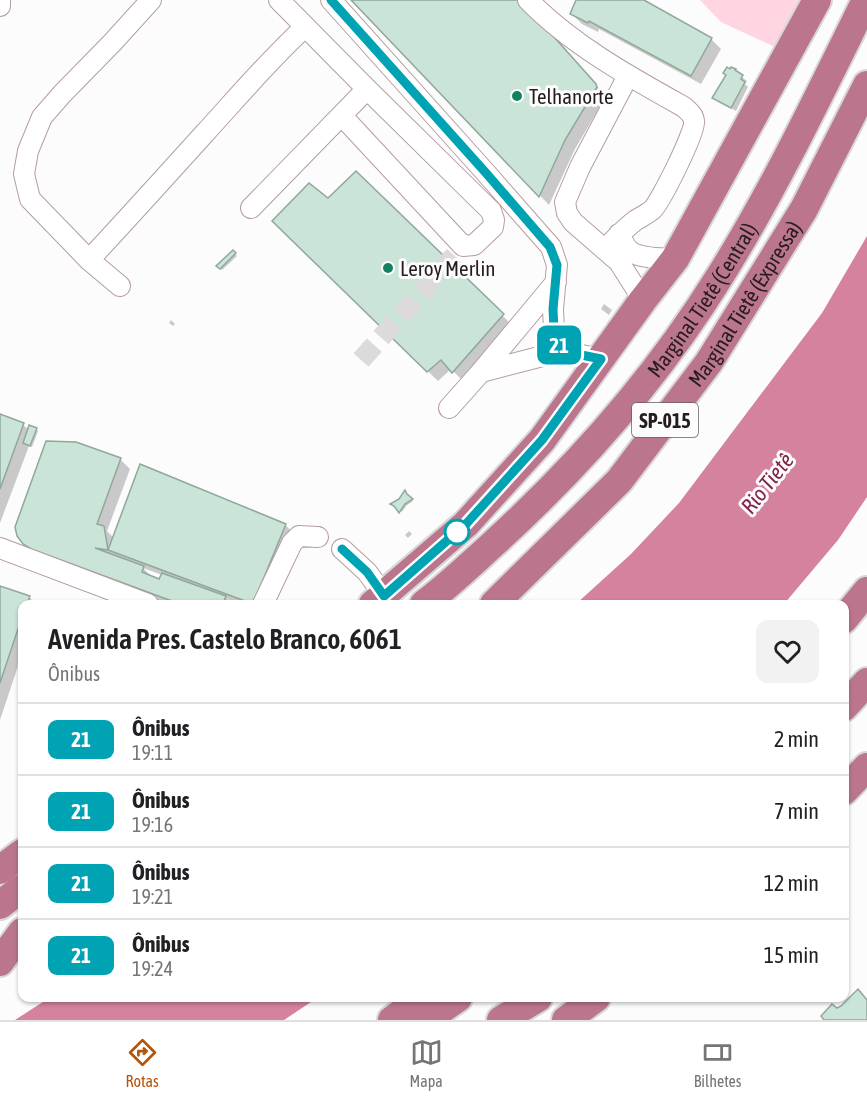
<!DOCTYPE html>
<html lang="pt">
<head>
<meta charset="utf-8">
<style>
  :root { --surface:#fff; --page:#f2f2f2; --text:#202124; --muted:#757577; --line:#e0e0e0; --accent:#b45309 }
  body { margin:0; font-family:"Asap Condensed",sans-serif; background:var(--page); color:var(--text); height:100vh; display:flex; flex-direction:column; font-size:22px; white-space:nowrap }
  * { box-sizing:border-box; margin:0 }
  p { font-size:20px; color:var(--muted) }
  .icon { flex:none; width:33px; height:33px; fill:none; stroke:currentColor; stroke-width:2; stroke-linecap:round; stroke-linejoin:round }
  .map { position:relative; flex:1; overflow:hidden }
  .sheet { position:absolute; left:18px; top:600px; width:831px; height:402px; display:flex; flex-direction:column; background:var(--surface); border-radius:12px; box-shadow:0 2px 4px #0004 }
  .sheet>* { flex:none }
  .badge { padding:0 12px; border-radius:9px; font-size:21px; line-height:39px }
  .map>.badge { position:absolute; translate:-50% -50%; box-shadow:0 0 0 3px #fff }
  .round { display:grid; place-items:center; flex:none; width:63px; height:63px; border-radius:12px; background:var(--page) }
  .overview { display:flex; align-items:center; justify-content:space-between; height:102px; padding:0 30px }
  h1 { font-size:28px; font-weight:600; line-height:45px }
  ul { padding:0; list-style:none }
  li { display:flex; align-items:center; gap:18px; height:72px; padding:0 30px; border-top:2px solid var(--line) }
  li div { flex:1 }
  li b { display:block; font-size:22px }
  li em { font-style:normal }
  li .badge { min-width:66px; font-weight:700; text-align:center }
  .menu { display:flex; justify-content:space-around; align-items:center; height:84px; border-top:2px solid var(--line); background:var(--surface); font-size:16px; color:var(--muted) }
  .menu a { display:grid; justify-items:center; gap:3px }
  .menu .on { color:var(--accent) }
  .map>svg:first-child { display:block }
  .green { fill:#fed5e1 }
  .water { fill:#d5829e }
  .shadow { fill:#0003; fill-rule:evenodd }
  .building { fill:#cae4d8; stroke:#90a79c; stroke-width:1.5 }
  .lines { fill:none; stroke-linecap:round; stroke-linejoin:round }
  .minor-tunnel { stroke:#dcdadb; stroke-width:20; stroke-dasharray:20 10; stroke-linecap:butt }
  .minor-casing { stroke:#b59ca3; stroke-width:22 }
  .highway-casing { stroke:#d8d6d7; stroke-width:32 }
  .minor { stroke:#fff; stroke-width:20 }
  .highway { stroke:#bb768d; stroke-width:28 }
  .line-casing { stroke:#fff; stroke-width:14 }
  .line { stroke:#00a3b4; stroke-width:9 }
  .poi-dot { fill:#138260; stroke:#fcfcfc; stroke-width:2 }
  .stop-dot { fill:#fff; stroke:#00a3b4; stroke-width:3 }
  .labels { text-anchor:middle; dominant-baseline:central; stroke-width:6; stroke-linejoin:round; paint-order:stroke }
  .shield { fill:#fcfcfc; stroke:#665f61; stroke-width:1.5 }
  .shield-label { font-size:20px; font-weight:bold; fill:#261c1f }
  .poi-label { font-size:21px; fill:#261c1f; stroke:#fcfcfc; text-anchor:start }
  .street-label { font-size:21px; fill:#261c1f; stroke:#fcfcfc }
  .water-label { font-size:22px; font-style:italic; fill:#83224c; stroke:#fcfcfc }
</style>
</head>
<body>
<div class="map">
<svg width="867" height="1020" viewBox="0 0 867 1020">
  <rect width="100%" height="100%" fill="#fcfcfc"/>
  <path class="green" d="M 700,0 L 806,0 L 779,49 L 721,22 Z"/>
  <path class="water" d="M 867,236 L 867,497 L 838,540 L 784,604 L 576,604 L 631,554 L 679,503 L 822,313 Z
    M 49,998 L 317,998 L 284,1020 L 15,1020 Z"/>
  <path class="shadow" d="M 353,0 L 520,0 L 605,95 L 605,98 L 575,149 L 549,205 Z
    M 578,0 L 641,0 L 711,39 L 721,49 L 701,84 L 599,29 L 598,32 L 582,24 L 572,14 Z
    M 739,75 L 747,81 L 745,84 L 748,87 L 736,111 L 719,102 L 714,98 Z
    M 356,173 L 512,325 L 463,381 L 451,369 L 438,381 L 274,221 L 328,200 Z
    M 233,252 L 237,256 L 222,270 L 218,266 Z
    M 604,304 L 612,310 L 609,315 L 601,309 Z
    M 171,320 L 175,324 L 173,326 L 169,323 Z
    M 0,416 L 23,425 L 29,430 L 36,429 L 38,431 L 32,447 L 29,446 L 0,523 Z
    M 120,459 L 130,469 L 107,531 L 114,538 L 285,525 L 295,534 L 266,604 L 242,604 L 227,599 L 233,604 L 167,604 L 42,558 L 34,554 L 21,540 ZM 143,568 L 162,575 L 160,580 L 152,577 Z
    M 405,493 L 413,501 L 406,506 L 402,512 L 393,504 L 400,500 Z
    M 409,531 L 412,534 L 408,538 L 405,535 Z
    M 0,587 L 29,597 L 36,604 L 22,604 L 22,654 L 0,720 Z"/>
  <path class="building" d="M 351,0 L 521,0 L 596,84 L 597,87 L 565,140 L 539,197 Z
    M 576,0 L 644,0 L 712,38 L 691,76 L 589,21 L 588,23 L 570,14 Z
    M 727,67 L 730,69 L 731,67 L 736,69 L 735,70 L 743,75 L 741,79 L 745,82 L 731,108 L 712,98 L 726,75 L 723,73 Z
    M 356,171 L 504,314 L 452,373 L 441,360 L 427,372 L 272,221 L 309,183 L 328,198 Z
    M 233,250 L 236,253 L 220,269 L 216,266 Z
    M 0,414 L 24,423 L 0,489 Z
    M 29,425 L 37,428 L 30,446 L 23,443 Z
    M 46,441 L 76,442 L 121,458 L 97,524 L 104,526 L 108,550 L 95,548 L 144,566 L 142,572 L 159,579 L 162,573 L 226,596 L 223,604 L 180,604 L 31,549 L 23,544 L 17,536 L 15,527 Z
    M 140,464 L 286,524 L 253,604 L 108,550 Z
    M 405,490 L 407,494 L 413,499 L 405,504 L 399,513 L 394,506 L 390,504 L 399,499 Z
    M 0,586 L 30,596 L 27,604 L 22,604 L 22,617 L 0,683 Z
    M 858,989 L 867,1000 L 867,1020 L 824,1020 L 821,1016 L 832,1004 L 837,1008 L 841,1006 Z"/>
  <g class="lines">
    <path class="minor-tunnel" d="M 361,360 L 463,246"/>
    <g class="minor-casing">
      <path id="minor" d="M 279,0 L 367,89 L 491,211 L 494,220 L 493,227 L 474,245 L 463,246 L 342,116
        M 331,0 L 486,173 L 551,247 L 557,265 L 553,309 L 554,330 L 562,351
        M 528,0 C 572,45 630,77 684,107 C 689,112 694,115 694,122 C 695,133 660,203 652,210 C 647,214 641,217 636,220 C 624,229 615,239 605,249
        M 0,6 L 0,0
        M 628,76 L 580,167 L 565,202 L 567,213 L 573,222 L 619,262 L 643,300
        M 251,208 L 367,89
        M 619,234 C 622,239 625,247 630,251 C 640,259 663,258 675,259
        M 89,260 C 128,218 166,176 204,134 C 237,98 269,60 305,27
        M 120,286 L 89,260 L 30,199 L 24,174 L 28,151 L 42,117 L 63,93 L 112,43 L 151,0
        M 481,372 L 562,351 L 601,359
        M 449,408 L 481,372 L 556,282
        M 0,548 L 148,604
        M 342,549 L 367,572 L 384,595
        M 263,604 L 292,543 L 299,536 L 318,537"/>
    </g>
    <g class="highway-casing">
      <g id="highway">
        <path d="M 373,604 L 466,524 L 542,440 L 643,300 L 675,259 L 817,0"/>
        <path id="s1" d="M 424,604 C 448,586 470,565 492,545 C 579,466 658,376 720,276 C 775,188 820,93 866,0"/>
        <path id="s2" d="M 494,604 L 619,481 L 709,362 L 804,209 L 867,85"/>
        <path d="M 844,619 L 867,591"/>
        <path d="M 844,707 L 867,682"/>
        <path d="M 844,791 L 867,767"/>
        <path d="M 0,870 L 22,853"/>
        <path d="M 0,905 L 22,888"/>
        <path d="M 0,962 L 22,932"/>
        <path d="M 392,1020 L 422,998"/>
        <path d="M 426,1020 L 458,998"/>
        <path d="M 501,1020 L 538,998"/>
        <path d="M 566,1020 L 596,998"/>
      </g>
    </g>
    <use href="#minor" class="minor"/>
    <use href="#highway" class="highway"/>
  </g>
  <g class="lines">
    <g class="line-casing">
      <path id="line" d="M 331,0 L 486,173 L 550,247 L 557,265 L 553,309 L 554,330 L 562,351 L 601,359 L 542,440 L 466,524 L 384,596 L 367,572 L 342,549"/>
    </g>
    <use href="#line" class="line"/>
  </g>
  <g class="poi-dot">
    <circle cx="517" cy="96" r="6"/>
    <circle cx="388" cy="268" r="6"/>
  </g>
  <circle class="stop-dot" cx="457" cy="532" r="12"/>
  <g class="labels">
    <rect class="shield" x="632" y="403" width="66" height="34" rx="4.5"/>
    <g class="shield-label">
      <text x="665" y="420">SP-015</text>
    </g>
    <g class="poi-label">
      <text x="529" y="96">Telhanorte</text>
      <text x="400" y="268">Leroy Merlin</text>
    </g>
    <g class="street-label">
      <text stroke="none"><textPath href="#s1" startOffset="414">Marginal Tietê (Central)</textPath></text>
      <text stroke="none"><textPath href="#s2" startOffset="393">Marginal Tietê (Expressa)</textPath></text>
    </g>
    <g class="water-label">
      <text transform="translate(767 483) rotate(-52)">Rio Tietê</text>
    </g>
  </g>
</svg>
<b class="badge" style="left:559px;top:345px;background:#00a3b4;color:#fff">21</b>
<section class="sheet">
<div class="overview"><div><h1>Avenida Pres. Castelo Branco, 6061</h1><p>Ônibus</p></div><a class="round"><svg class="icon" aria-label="heart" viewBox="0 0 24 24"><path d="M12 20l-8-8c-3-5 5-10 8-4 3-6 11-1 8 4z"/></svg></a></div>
<ul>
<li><span class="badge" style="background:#00a3b4;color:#fff">21</span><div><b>Ônibus</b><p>19:11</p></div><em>2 min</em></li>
<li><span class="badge" style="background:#00a3b4;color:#fff">21</span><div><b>Ônibus</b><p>19:16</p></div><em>7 min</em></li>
<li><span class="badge" style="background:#00a3b4;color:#fff">21</span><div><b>Ônibus</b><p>19:21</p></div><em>12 min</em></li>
<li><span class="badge" style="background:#00a3b4;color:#fff">21</span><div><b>Ônibus</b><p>19:24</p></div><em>15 min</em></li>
</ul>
</section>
</div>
<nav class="menu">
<a class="on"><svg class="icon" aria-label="directions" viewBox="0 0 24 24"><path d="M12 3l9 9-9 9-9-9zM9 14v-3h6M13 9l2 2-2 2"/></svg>Rotas</a>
<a><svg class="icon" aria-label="map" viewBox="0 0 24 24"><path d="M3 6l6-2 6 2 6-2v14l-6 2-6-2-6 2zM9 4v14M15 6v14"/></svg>Mapa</a>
<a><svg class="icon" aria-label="tickets" viewBox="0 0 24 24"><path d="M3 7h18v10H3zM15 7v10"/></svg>Bilhetes</a>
</nav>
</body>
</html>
